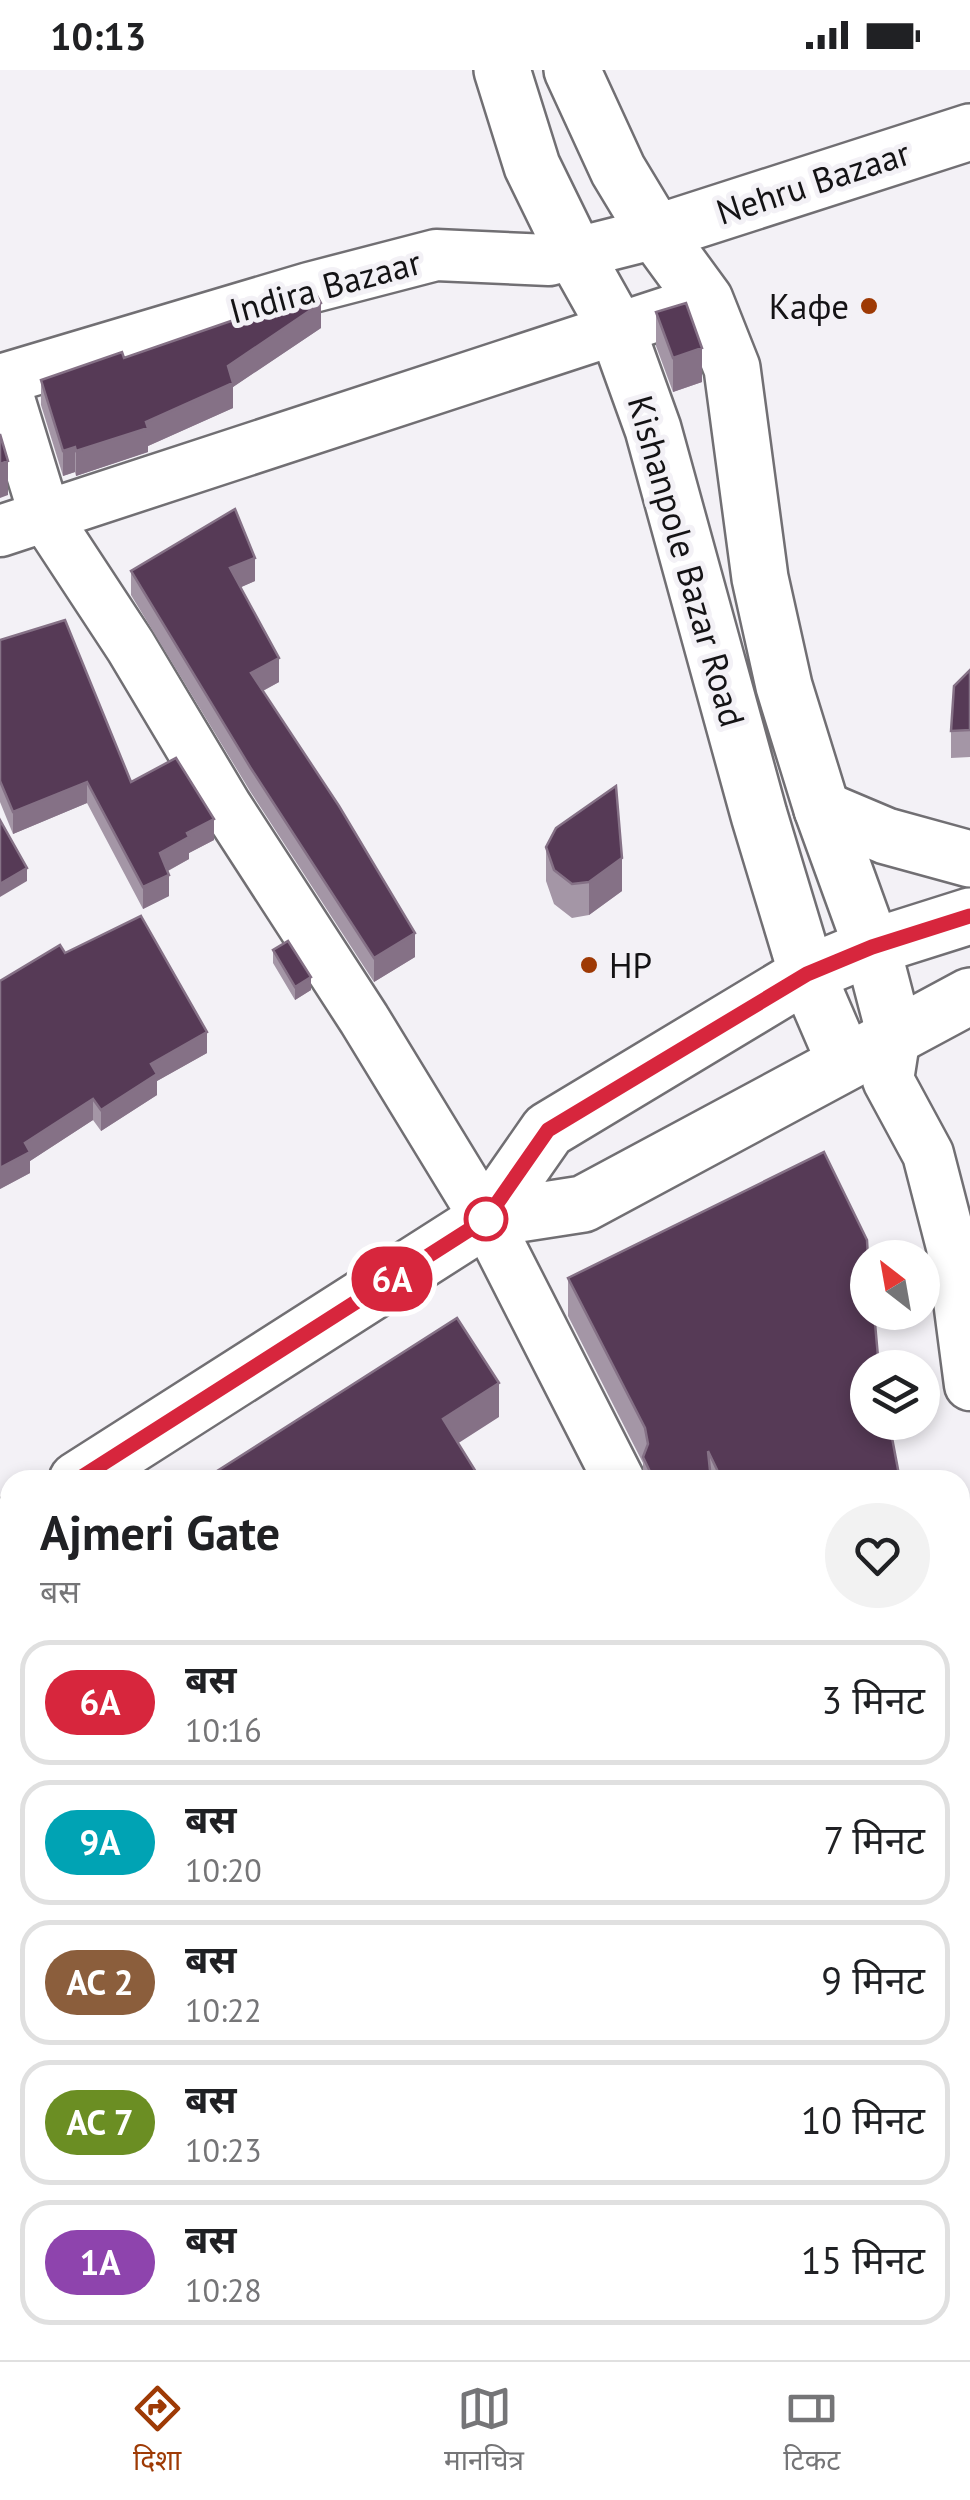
<!DOCTYPE html>
<html lang="hi">
<head>
<meta charset="utf-8">
<style>
  :root { --surface:#fff; --page:#f2f2f2; --text:#202124; --muted:#757577; --line:#e0e0e0; --accent:#9e3a05 }
  body { margin:0; font-family:"PT Sans","Noto Sans Devanagari",sans-serif; background:var(--page); color:var(--text); height:100vh; display:flex; flex-direction:column; font-size:38px; white-space:nowrap }
  * { box-sizing:border-box; margin:0 }
  p { font-size:32px; color:var(--muted) }
  .icon { flex:none; width:55px; height:55px; fill:none; stroke:currentColor; stroke-width:2; stroke-linecap:round; stroke-linejoin:round }
  .map { position:relative; flex:1; overflow:hidden }
  .sheet { position:absolute; left:0px; top:1400px; width:970px; height:890px; display:flex; flex-direction:column; background:var(--surface); border-radius:30px 30px 0 0; box-shadow:0 5px 15px #0003 }
  .sheet>* { flex:none }
  .badge { padding:0 20px; border-radius:32px; font-size:35px; line-height:65px }
  .needle { width:65px; rotate:329deg }
  .controls { position:absolute; left:850px; top:1170px; display:grid; gap:20px }
  .controls a { display:grid; place-items:center; width:90px; height:90px; border-radius:50%; background:var(--surface); box-shadow:0 5px 15px #0003; font-size:50px }
  .map>.badge { position:absolute; translate:-50% -50%; box-shadow:0 0 0 5px #fff }
  .round { display:grid; place-items:center; flex:none; width:105px; height:105px; border-radius:52px; background:var(--page) }
  .headline { display:flex; align-items:center; justify-content:space-between; height:170px; padding:0 40px }
  h1 { font-size:48px; font-weight:700; line-height:75px }
  ul { padding:0; list-style:none }
  li { display:flex; align-items:center; gap:30px; height:125px; margin:0 20px 15px; padding:0 20px; border:5px solid var(--line); border-radius:30px }
  li div { flex:1 }
  li b { display:block; font-size:38px }
  li em { font-style:normal }
  li .badge { min-width:110px; font-weight:700; text-align:center }
  .status { display:flex; justify-content:space-between; align-items:center; height:70px; padding:0 50px; background:var(--surface); direction:ltr }
  .status svg { height:28px; fill:currentColor }
  .tabs { display:flex; justify-content:space-around; align-items:center; height:140px; border-top:2px solid var(--line); background:var(--surface); font-size:28px; color:var(--muted) }
  .tabs a { display:grid; justify-items:center; gap:5px }
  .tabs .on { color:var(--accent) }
  .map>svg:first-child { display:block }
  .lines { fill:none; stroke-linecap:round; stroke-linejoin:round }
  .minor-casing { stroke:#716f73; stroke-width:55 }
  .tertiary-casing { stroke:#716f73; stroke-width:60 }
  .trunk-casing { stroke:#716f73; stroke-width:60 }
  .minor { stroke:#fff; stroke-width:50 }
  .tertiary { stroke:#fff; stroke-width:55 }
  .trunk { stroke:#fff; stroke-width:55 }
  .wall { fill:#a496a6 }
  .shaded-wall { fill:#857186 }
  .building { fill:#563a56; stroke:#857186; stroke-width:2.5 }
  .line-casing { stroke:#fff; stroke-width:22 }
  .line { stroke:#d7263d; stroke-width:15 }
  .poi-dot { fill:#9e3a05; stroke:#f3f1f6; stroke-width:4 }
  .stop-dot { fill:#fff; stroke:#d7263d; stroke-width:5 }
  .labels { text-anchor:middle; dominant-baseline:central; stroke-width:10; stroke-linejoin:round; paint-order:stroke }
  .street-label { font-size:35px; fill:#141315; stroke:#f3f1f6 }
  .poi-label { font-size:35px; fill:#141315; stroke:#f3f1f6; text-anchor:end }
</style>
</head>
<body>
<div class="status"><b>10:13</b><svg viewBox="0 0 49 12"><path d="M0 12V9h3v3zM5 12V6h3v6zM10 12V3h3v9zM15 12V0h3v12zM26 1h20v11H26zM47 4h2v5h-2z"/></svg></div>
<div class="map">
<svg width="970" height="2290" viewBox="0 0 970 2290">
  <rect width="100%" height="100%" fill="#f3f1f6"/>
  <g class="lines">
    <g class="minor-casing">
      <path id="minor" d="M 3,309 L 45,446 L 131,577 L 226,736 L 364,949 L 486,1149 L 619,1410
        M 0,310 L 309,218 L 436,185 L 549,190 L 656,163
        M 0,461 L 705,230
        M 895,965 L 888,1010 L 928,1084 L 952,1177 L 970,1315
        M 960,1798 L 970,1795
        M 0,2198 L 10,2192"/>
    </g>
    <g class="tertiary-casing">
      <path id="tertiary" d="M 502,0 L 532,96 L 575,184 L 617,259 L 653,359 L 759,745 L 807,904 L 845,992
        M 572,0 L 618,100 L 656,163 L 705,230 L 732,298 L 760,508 L 784,616 L 822,739 L 872,877 L 895,965
        M 656,163 L 970,62"/>
    </g>
    <g class="trunk-casing">
      <path id="trunk" d="M 822,739 L 886,766 L 970,789
        M 486,1149 L 583,1134 L 970,926
        M 77,1410 L 486,1149 L 548,1060 L 807,904 L 872,877 L 970,846
        M 0,1462 L 10,1455"/>
    </g>
    <use href="#minor" class="minor"/>
    <use href="#tertiary" class="tertiary"/>
    <use href="#trunk" class="trunk"/>
  </g>
  <path class="wall" d="M 656,242 L 702,312 L 673,322 L 656,276 Z
    M 321,258 L 233,317 L 233,338 L 148,376 L 148,382 L 76,406 L 75,402 L 63,406 L 41,335 L 41,310 L 124,288 Z
    M 131,501 L 255,511 L 241,517 L 279,612 L 263,621 L 415,887 L 374,912 L 250,721 L 131,525 Z
    M 0,570 L 131,712 L 214,770 L 189,783 L 189,789 L 168,801 L 169,826 L 143,839 L 87,733 L 13,764 L 0,732 Z
    M 970,600 L 970,687 L 951,688 L 951,661 Z
    M 546,777 L 622,821 L 589,845 L 572,848 L 554,834 L 546,811 Z
    M 273,880 L 311,920 L 295,930 L 273,893 Z
    M 65,883 L 207,983 L 157,1011 L 157,1025 L 101,1061 L 93,1050 L 30,1091 L 30,1103 L 0,1119 Z
    M 568,1208 L 868,1298 L 900,1410 L 643,1410 L 643,1393 L 568,1246 Z
    M 960,1419 L 970,1469 L 970,1595 L 960,1597 Z
    M 178,2280 L 271,2280 L 273,2290 L 179,2290 Z"/>
  <path class="shaded-wall" d="M 321,233 L 321,258 L 233,317 L 233,338 L 148,376 L 148,382 L 76,406 L 76,381 L 146,352 Z
    M 702,278 L 702,312 L 673,322 L 673,288 Z
    M 75,377 L 75,402 L 63,406 L 63,381 Z
    M 8,391 L 8,425 L 0,428 L 0,394 Z
    M 255,488 L 255,511 L 230,522 L 230,498 Z
    M 279,588 L 279,612 L 251,627 L 251,603 Z
    M 87,712 L 87,733 L 13,764 L 13,742 Z
    M 214,749 L 214,770 L 189,783 L 189,789 L 160,805 L 160,783 L 187,763 Z
    M 622,788 L 622,821 L 589,845 L 589,812 Z
    M 27,798 L 27,811 L 0,827 L 0,814 Z
    M 169,805 L 169,826 L 143,839 L 143,817 Z
    M 415,863 L 415,887 L 374,912 L 374,888 Z
    M 311,907 L 311,920 L 295,930 L 295,917 Z
    M 207,962 L 207,983 L 157,1011 L 157,1025 L 101,1061 L 101,1040 L 151,994 Z
    M 93,1029 L 93,1050 L 30,1091 L 30,1103 L 0,1119 L 0,1098 L 25,1073 Z
    M 499,1313 L 499,1347 L 443,1383 L 443,1349 Z
    M 970,1730 L 970,1765 L 960,1768 L 960,1733 Z
    M 10,1911 L 10,1945 L 0,1952 L 0,1917 Z
    M 667,2280 L 730,2280 L 730,2290 L 666,2290 Z"/>
  <path class="building" d="M 315,222 L 321,233 L 228,296 L 233,313 L 146,352 L 148,358 L 76,381 L 75,377 L 63,381 L 41,310 L 122,282 L 124,288 Z
    M 686,233 L 702,278 L 673,288 L 656,242 Z
    M 0,364 L 8,391 L 0,394 Z
    M 235,439 L 255,488 L 230,498 L 279,588 L 251,603 L 339,736 L 415,863 L 374,888 L 250,697 L 131,501 Z
    M 65,550 L 131,712 L 176,688 L 214,749 L 187,763 L 189,767 L 160,783 L 169,805 L 143,817 L 87,712 L 13,742 L 0,711 L 0,570 Z
    M 970,600 L 970,660 L 951,661 L 954,616 Z
    M 616,716 L 622,788 L 589,812 L 572,814 L 554,800 L 546,777 L 556,758 Z
    M 0,750 L 27,798 L 0,814 Z
    M 141,846 L 207,962 L 151,994 L 157,1004 L 101,1040 L 93,1029 L 25,1073 L 30,1082 L 0,1098 L 0,911 L 60,875 L 65,883 Z
    M 288,871 L 311,907 L 295,917 L 273,880 Z
    M 824,1082 L 867,1170 L 868,1188 L 868,1242 L 874,1242 L 879,1298 L 868,1298 L 868,1352 L 889,1352 L 900,1410 L 722,1410 L 708,1381 L 711,1410 L 654,1410 L 643,1387 L 648,1374 L 645,1358 L 568,1208 Z
    M 457,1248 L 499,1313 L 443,1349 L 481,1410 L 203,1410 Z
    M 960,1419 L 970,1469 L 970,1556 L 960,1558 Z
    M 10,1544 L 10,1911 L 0,1917 L 0,1551 Z
    M 970,1646 L 970,1730 L 960,1733 L 960,1649 Z
    M 183,2280 L 271,2280 L 273,2290 L 184,2290 Z
    M 356,2280 L 667,2280 L 670,2290 L 566,2290 L 565,2288 L 559,2290 L 359,2290 Z"/>
  <g class="lines">
    <g class="line-casing">
      <path id="line" d="M 77,1410 L 486,1149 L 548,1060 L 807,904 L 872,877 L 970,846"/>
    </g>
    <use href="#line" class="line"/>
  </g>
  <g class="poi-dot">
    <circle cx="869" cy="236" r="10"/>
    <circle cx="589" cy="895" r="10"/>
  </g>
  <circle class="stop-dot" cx="486" cy="1149" r="20"/>
  <g class="labels">
    <g class="street-label">
      <text transform="translate(813 112) rotate(-18)">Nehru Bazaar</text>
      <text transform="translate(325 216) rotate(-15)">Indira Bazaar</text>
      <text transform="translate(687 491) rotate(74)">Kishanpole Bazar Road</text>
    </g>
    <g class="poi-label">
      <text x="849" y="236">Кафе</text>
      <text x="609" y="895" text-anchor="start">HP</text>
    </g>
  </g>
</svg>
<div class="controls">
<a><svg class="needle" viewBox="-14 -14 28 28"><path d="M0-13l5 13h-10z" fill="#e53935"/><path d="M0 13l5-13h-10z" fill="#757577"/></svg></a>
<a><svg class="icon" aria-label="layers" viewBox="0 0 24 24"><path d="M12 4l9 5-9 5-9-5zM3 14l9 5 9-5"/></svg></a>
</div>
<b class="badge" style="left:392px;top:1209px;background:#d7263d;color:#fff">6A</b>
<section class="sheet">
<div class="headline"><div><h1>Ajmeri Gate</h1><p>बस</p></div><a class="round"><svg class="icon" aria-label="heart" viewBox="0 0 24 24"><path d="M12 20l-8-8c-3-5 5-10 8-4 3-6 11-1 8 4z"/></svg></a></div>
<ul>
<li><span class="badge" style="background:#d7263d;color:#fff">6A</span><div><b>बस</b><p>10:16</p></div><em>3 मिनट</em></li>
<li><span class="badge" style="background:#00a3b4;color:#fff">9A</span><div><b>बस</b><p>10:20</p></div><em>7 मिनट</em></li>
<li><span class="badge" style="background:#8b5e3c;color:#fff">AC 2</span><div><b>बस</b><p>10:22</p></div><em>9 मिनट</em></li>
<li><span class="badge" style="background:#6b8e23;color:#fff">AC 7</span><div><b>बस</b><p>10:23</p></div><em>10 मिनट</em></li>
<li><span class="badge" style="background:#8e44ad;color:#fff">1A</span><div><b>बस</b><p>10:28</p></div><em>15 मिनट</em></li>
</ul>
</section>
</div>
<nav class="tabs">
<a class="on"><svg class="icon" aria-label="directions" viewBox="0 0 24 24"><path d="M12 3l9 9-9 9-9-9zM9 14v-3h6M13 9l2 2-2 2"/></svg>दिशा</a>
<a><svg class="icon" aria-label="map" viewBox="0 0 24 24"><path d="M3 6l6-2 6 2 6-2v14l-6 2-6-2-6 2zM9 4v14M15 6v14"/></svg>मानचित्र</a>
<a><svg class="icon" aria-label="tickets" viewBox="0 0 24 24"><path d="M3 7h18v10H3zM15 7v10"/></svg>टिकट</a>
</nav>
</body>
</html>
